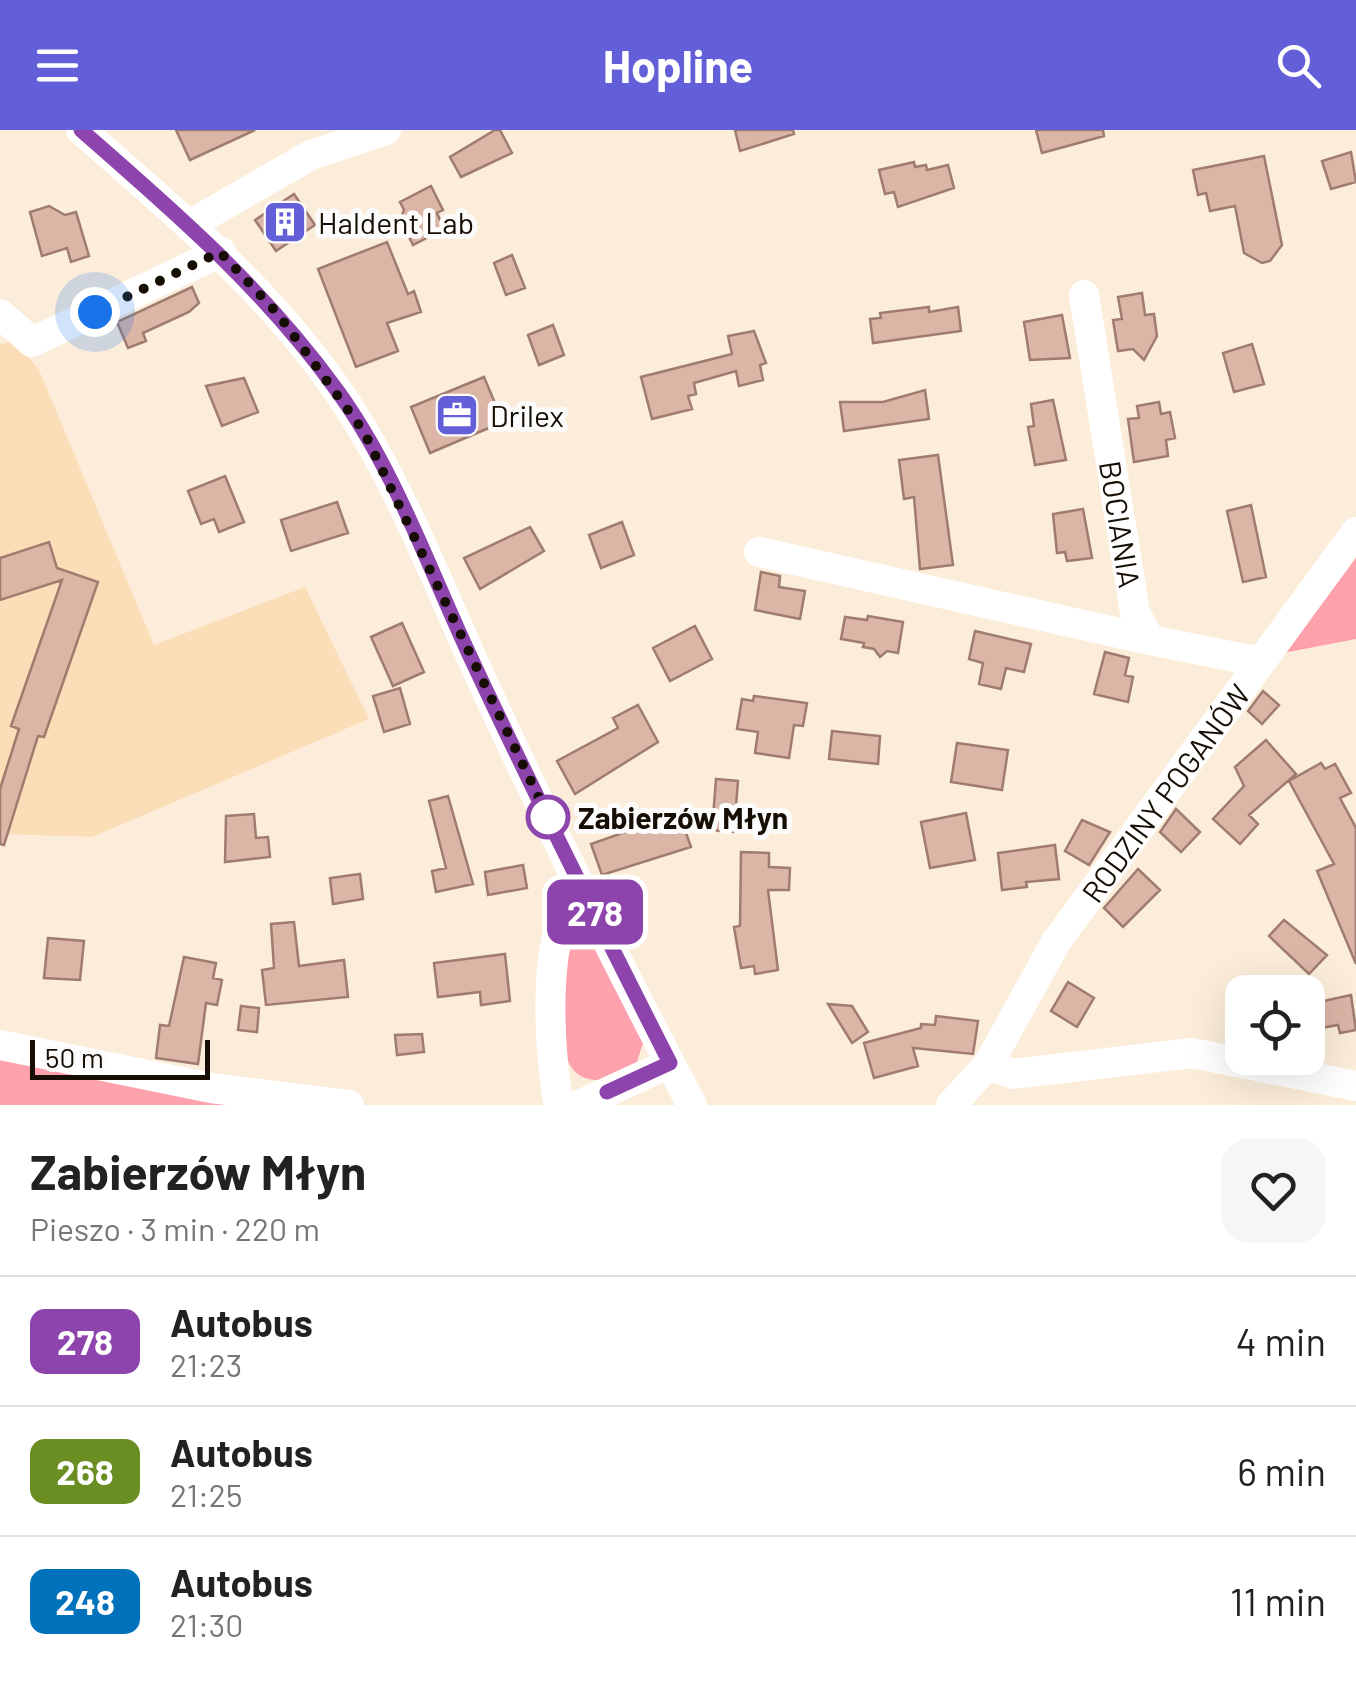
<!DOCTYPE html>
<html lang="pl">
<head>
<meta charset="utf-8">
<style>
  :root { --surface:#fff; --page:#f6f6f6; --text:#222; --muted:#767676; --line:#e0e0e0; --accent:#625fd8 }
  body { margin:0; font-family:Barlow,sans-serif; background:var(--page); color:var(--text); height:100vh; display:flex; flex-direction:column; font-size:38px; white-space:nowrap }
  * { box-sizing:border-box; margin:0 }
  p { font-size:32px; color:var(--muted) }
  .icon { flex:none; width:55px; height:55px; fill:none; stroke:currentColor; stroke-width:2; stroke-linecap:round; stroke-linejoin:round }
  .map { position:relative; height:975px; overflow:hidden }
  .drawer { display:flex; flex-direction:column; background:var(--surface); flex:1 }
  .drawer>* { flex:none }
  .badge { padding:0 20px; border-radius:15px; font-size:35px; line-height:65px }
  .tools { position:absolute; left:1225px; top:845px; display:grid; gap:20px }
  .tools a { display:grid; place-items:center; width:100px; height:100px; border-radius:20px; background:var(--surface); box-shadow:0 10px 40px #0002; font-size:50px }
  .scale { position:absolute; left:30px; bottom:25px; width:180px; box-sizing:border-box; padding-left:10px; border:5px solid #160e04; border-top:0; font-size:28px; line-height:35px; white-space:nowrap; color:#160e04; -webkit-text-stroke:8px #fcfcfc; paint-order:stroke }
  .you { position:absolute; width:50px; height:50px; margin:-25px; border:8px solid #fff; border-radius:50%; background:#1a73e8; box-shadow:0 0 0 15px #1a73e833 }
  .map>.badge { position:absolute; translate:-50% -50%; box-shadow:0 0 0 5px #fff }
  .round { display:grid; place-items:center; flex:none; width:105px; height:105px; border-radius:30px; background:var(--page) }
  .head { display:flex; align-items:center; justify-content:space-between; height:170px; padding:0 30px }
  h1 { font-size:48px; font-weight:700; line-height:75px }
  ul { padding:0; list-style:none }
  li { display:flex; align-items:center; gap:30px; height:130px; padding:0 30px; border-top:2px solid var(--line) }
  li div { flex:1 }
  li b { display:block; font-size:38px }
  li em { font-style:normal }
  li .badge { min-width:110px; font-weight:700; text-align:center }
  header { display:flex; justify-content:space-between; align-items:center; height:130px; padding:0 30px; background:var(--accent); color:#fff; font-size:45px; font-weight:700 }
  .map>svg:first-child { display:block }
  .built { fill:#fbddb8 }
  .green { fill:#fda1ad }
  .building { fill:#dbb5a6; stroke:#a07c6e; stroke-width:2.5 }
  .lines { fill:none; stroke-linecap:round; stroke-linejoin:round }
  .minor { stroke:#fff; stroke-width:30 }
  .line-casing { stroke:#fff; stroke-width:22 }
  .line { stroke:#8e44ad; stroke-width:15 }
  .walk { stroke:#160e04; stroke-width:10; stroke-dasharray:0 18 }
  .stop-dot { fill:#fff; stroke:#8e44ad; stroke-width:5 }
  .labels { text-anchor:middle; dominant-baseline:central; stroke-width:10; stroke-linejoin:round; paint-order:stroke }
  .poi-label { font-size:30px; fill:#160e04; stroke:#fcfcfc; text-anchor:start }
  .street-label { font-size:30px; fill:#160e04; stroke:#fcfcfc }
  .stop-label { font-size:30px; font-weight:bold; fill:#160e04; stroke:#fcfcfc; text-anchor:start }
</style>
</head>
<body>
<header><svg class="icon" aria-label="menu" viewBox="0 0 24 24"><path d="M4 6h16M4 12h16M4 18h16"/></svg>Hopline<svg class="icon" aria-label="search" viewBox="0 0 24 24"><circle cx="10" cy="10" r="6"/><path d="M15 15l6 6"/></svg></header>
<div class="map">
<svg width="1356" height="975" viewBox="0 0 1356 975">
  <rect width="100%" height="100%" fill="#fcedda"/>
  <path class="built" d="M 15,210 L 39,240 L 154,515 L 305,457 L 369,589 L 92,707 L 0,704 L 0,214 Z"/>
  <path class="green" d="M 1356,418 L 1356,509 L 1283,523 Z
    M 576,788 L 582,789 L 644,910 L 635,938 C 623,942 609,950 597,950 C 536,950 570,820 576,788 Z
    M 0,921 L 322,975 L 0,975 Z"/>
  <path class="building" d="M 176,0 L 255,0 L 190,30 Z
    M 495,0 L 500,0 L 512,23 L 461,47 L 450,27 Z
    M 735,0 L 793,0 L 794,4 L 740,21 Z
    M 1036,0 L 1103,0 L 1104,6 L 1042,23 Z
    M 1351,22 L 1356,52 L 1331,59 L 1322,31 Z
    M 1264,26 L 1282,115 L 1270,131 L 1262,133 L 1244,123 L 1235,76 L 1210,81 L 1206,63 L 1198,65 L 1193,40 Z
    M 914,32 L 915,37 L 926,35 L 927,40 L 948,35 L 954,58 L 898,77 L 894,62 L 885,64 L 879,40 Z
    M 431,56 L 443,80 L 437,83 L 444,99 L 413,115 L 400,89 L 404,80 L 400,72 Z
    M 294,64 L 315,95 L 276,121 L 255,90 Z
    M 49,76 L 65,85 L 76,82 L 89,126 L 71,132 L 67,118 L 42,126 L 30,82 Z
    M 387,112 L 408,164 L 414,161 L 421,182 L 387,193 L 398,221 L 356,237 L 318,139 Z
    M 512,125 L 525,158 L 506,165 L 494,133 Z
    M 192,157 L 199,173 L 189,182 L 143,203 L 146,211 L 128,218 L 117,192 Z
    M 1142,163 L 1145,185 L 1154,184 L 1157,206 L 1144,230 L 1133,219 L 1118,221 L 1113,190 L 1122,189 L 1118,167 Z
    M 929,177 L 929,182 L 958,177 L 961,201 L 873,213 L 870,189 L 881,188 L 880,183 Z
    M 1062,185 L 1070,228 L 1030,230 L 1024,192 Z
    M 553,195 L 564,225 L 539,235 L 528,205 Z
    M 754,201 L 766,233 L 760,235 L 763,250 L 739,256 L 736,241 L 694,253 L 696,264 L 688,266 L 692,279 L 652,289 L 641,247 L 732,224 L 728,206 Z
    M 1252,214 L 1264,254 L 1234,262 L 1223,223 Z
    M 484,247 L 503,292 L 430,323 L 411,277 Z
    M 244,248 L 258,282 L 222,296 L 206,256 Z
    M 925,260 L 929,289 L 844,301 L 840,272 L 883,272 Z
    M 1053,270 L 1066,330 L 1035,335 L 1028,297 L 1034,296 L 1031,274 Z
    M 1159,272 L 1161,284 L 1170,282 L 1175,308 L 1166,310 L 1168,326 L 1134,332 L 1128,289 L 1139,288 L 1137,276 Z
    M 938,325 L 953,435 L 920,439 L 914,367 L 904,369 L 899,330 Z
    M 225,346 L 244,392 L 219,402 L 214,389 L 201,394 L 188,361 Z
    M 337,372 L 348,403 L 291,421 L 281,390 Z
    M 1251,375 L 1266,447 L 1243,452 L 1227,381 Z
    M 1083,379 L 1092,428 L 1067,431 L 1065,422 L 1057,423 L 1053,384 Z
    M 622,392 L 634,425 L 601,438 L 589,405 Z
    M 530,397 L 544,421 L 480,459 L 464,428 Z
    M 49,412 L 57,438 L 98,452 L 44,607 L 38,606 L 4,715 L 0,714 L 0,659 L 19,599 L 11,596 L 62,450 L 0,470 L 0,428 Z
    M 761,442 L 780,446 L 779,457 L 805,461 L 800,489 L 755,480 Z
    M 868,486 L 903,492 L 898,523 L 887,521 L 880,527 L 874,519 L 863,517 L 864,513 L 841,509 L 845,487 L 867,490 Z
    M 402,493 L 424,542 L 393,556 L 371,507 Z
    M 695,496 L 712,529 L 670,551 L 653,518 Z
    M 975,501 L 1031,514 L 1024,542 L 1006,538 L 1001,559 L 979,554 L 983,533 L 969,529 Z
    M 1105,522 L 1129,528 L 1125,545 L 1133,547 L 1128,572 L 1094,564 Z
    M 400,558 L 410,594 L 384,602 L 373,566 Z
    M 1263,561 L 1279,575 L 1262,594 L 1248,581 Z
    M 754,566 L 807,573 L 803,596 L 794,595 L 789,628 L 755,623 L 758,602 L 737,599 L 742,569 L 753,571 Z
    M 638,575 L 658,612 L 575,664 L 557,631 L 618,598 L 613,588 Z
    M 832,601 L 880,606 L 878,634 L 829,629 Z
    M 1266,610 L 1296,644 L 1249,685 L 1258,694 L 1240,714 L 1213,689 L 1244,656 L 1235,637 Z
    M 957,613 L 1008,620 L 1002,660 L 951,652 Z
    M 1321,633 L 1325,639 L 1335,634 L 1351,663 L 1340,668 L 1356,698 L 1356,834 L 1317,741 L 1334,734 L 1289,651 Z
    M 716,649 L 738,651 L 734,702 L 712,700 Z
    M 448,666 L 473,754 L 436,762 L 432,741 L 446,738 L 429,671 Z
    M 1176,679 L 1200,702 L 1181,722 L 1160,702 Z
    M 679,683 L 691,717 L 602,745 L 591,714 Z
    M 966,683 L 975,730 L 930,738 L 921,692 Z
    M 254,684 L 256,708 L 268,707 L 270,727 L 225,732 L 226,686 Z
    M 1082,690 L 1110,702 L 1089,735 L 1065,721 Z
    M 1055,715 L 1059,749 L 1026,752 L 1027,757 L 1002,760 L 998,723 Z
    M 741,722 L 769,723 L 769,737 L 790,738 L 789,760 L 768,760 L 778,840 L 755,844 L 754,836 L 741,838 L 734,797 L 740,796 Z
    M 523,735 L 527,758 L 488,765 L 485,742 Z
    M 1138,739 L 1160,760 L 1123,797 L 1104,778 Z
    M 360,744 L 363,769 L 333,774 L 330,748 Z
    M 1284,790 L 1327,825 L 1309,844 L 1269,806 Z
    M 294,792 L 299,836 L 344,830 L 348,867 L 266,875 L 262,840 L 274,838 L 271,794 Z
    M 48,808 L 84,811 L 80,850 L 44,848 Z
    M 505,824 L 510,871 L 481,875 L 480,862 L 438,867 L 434,833 Z
    M 184,827 L 216,833 L 213,848 L 222,850 L 217,875 L 206,873 L 198,934 L 156,928 L 160,895 L 169,896 Z
    M 1068,852 L 1094,868 L 1077,897 L 1051,881 Z
    M 1351,865 L 1356,900 L 1340,903 L 1338,895 L 1315,899 L 1310,874 Z
    M 828,874 L 852,876 L 868,902 L 852,913 Z
    M 241,876 L 259,878 L 257,902 L 238,900 Z
    M 936,886 L 978,891 L 973,924 L 913,918 L 918,936 L 874,948 L 864,913 L 921,898 L 921,894 L 935,895 Z
    M 422,904 L 424,922 L 397,925 L 395,905 Z"/>
  <g class="lines">
    <g class="minor">
      <path d="M 81,0 C 175,82 269,160 340,264 C 400,352 439,458 484,555 C 549,696 619,837 692,975"/>
      <path d="M 191,94 L 311,25 L 386,0"/>
      <path id="s1" d="M 1084,165 L 1135,483 L 1150,510 L 1260,532"/>
      <path d="M 0,184 L 32,212 L 221,122"/>
      <path d="M 759,422 L 1150,510"/>
      <path d="M 0,915 L 211,958 L 349,975"/>
      <path d="M 988,935 L 1013,944 L 1192,923 L 1356,956"/>
      <path d="M 559,975 C 549,926 539,789 583,757"/>
      <path d="M 579,975 L 670,933"/>
      <path id="s2" d="M 951,975 L 988,935 L 1056,812 L 1356,402"/>
    </g>
  </g>
  <g class="lines">
    <g class="line-casing">
      <path id="line" d="M 81,0 C 174,81 263,158 336,259 C 394,338 428,436 469,524 C 533,661 601,797 670,933 L 607,962"/>
    </g>
    <use href="#line" class="line"/>
    <path class="walk" d="M 95,182 L 220,122 L 278,184 L 364,302 L 548,687"/>
  </g>
  <defs>
    <g id="building-square" transform="scale(2.25)"><rect x="-9" y="-9" width="18" height="18" rx="4" fill="#625fd8" stroke="#fcfcfc"/><path d="M-4-6H4V6H1V3H-1V6H-4ZM-2.5-4.3h1.7v1.8h-1.7ZM.8-4.3h1.7v1.8H.8ZM-2.5-1h1.7V.8h-1.7ZM.8-1h1.7V.8H.8Z" fill="#fff"/></g>
    <g id="office-square" transform="scale(2.25)"><rect x="-9" y="-9" width="18" height="18" rx="4" fill="#625fd8" stroke="#fcfcfc"/><path d="M-6-3h4V-5.5h4V-3h4V5H-6ZM-1-4.5V-3h2v-1.5ZM-6 0V1H6V0Z" fill="#fff"/></g>
  </defs>
  <g fill-rule="evenodd">
    <use href="#building-square" x="285" y="92"/>
    <use href="#office-square" x="457" y="285"/>
  </g>
  <circle class="stop-dot" cx="548" cy="687" r="20"/>
  <g class="labels">
    <g class="poi-label">
      <text x="318" y="92">Haldent Lab</text>
      <text x="490" y="285">Drilex</text>
    </g>
    <g class="street-label">
      <text stroke="none"><textPath href="#s1" startOffset="232">BOCIANIA</textPath></text>
      <text stroke="none"><textPath href="#s2" startOffset="380">RODZINY POGANÓW</textPath></text>
    </g>
    <g class="stop-label">
      <text x="578" y="687">Zabierzów Młyn</text>
    </g>
  </g>
</svg>
<div class="tools">
<a><svg class="icon" aria-label="locate" viewBox="0 0 24 24"><circle cx="12" cy="12" r="6"/><path d="M12 2v4M12 18v4M2 12h4M18 12h4"/></svg></a>
</div>
<div class="scale">50 m</div>
<div class="you" style="left:95px;top:182px"></div>
<b class="badge" style="left:595px;top:782px;background:#8e44ad;color:#fff">278</b>
</div>
<section class="drawer">
<div class="head"><div><h1>Zabierzów Młyn</h1><p>Pieszo · 3 min · 220 m</p></div><a class="round"><svg class="icon" aria-label="heart" viewBox="0 0 24 24"><path d="M12 20l-8-8c-3-5 5-10 8-4 3-6 11-1 8 4z"/></svg></a></div>
<ul>
<li><span class="badge" style="background:#8e44ad;color:#fff">278</span><div><b>Autobus</b><p>21:23</p></div><em>4 min</em></li>
<li><span class="badge" style="background:#6b8e23;color:#fff">268</span><div><b>Autobus</b><p>21:25</p></div><em>6 min</em></li>
<li><span class="badge" style="background:#0072bc;color:#fff">248</span><div><b>Autobus</b><p>21:30</p></div><em>11 min</em></li>
</ul>
</section>
</body>
</html>
